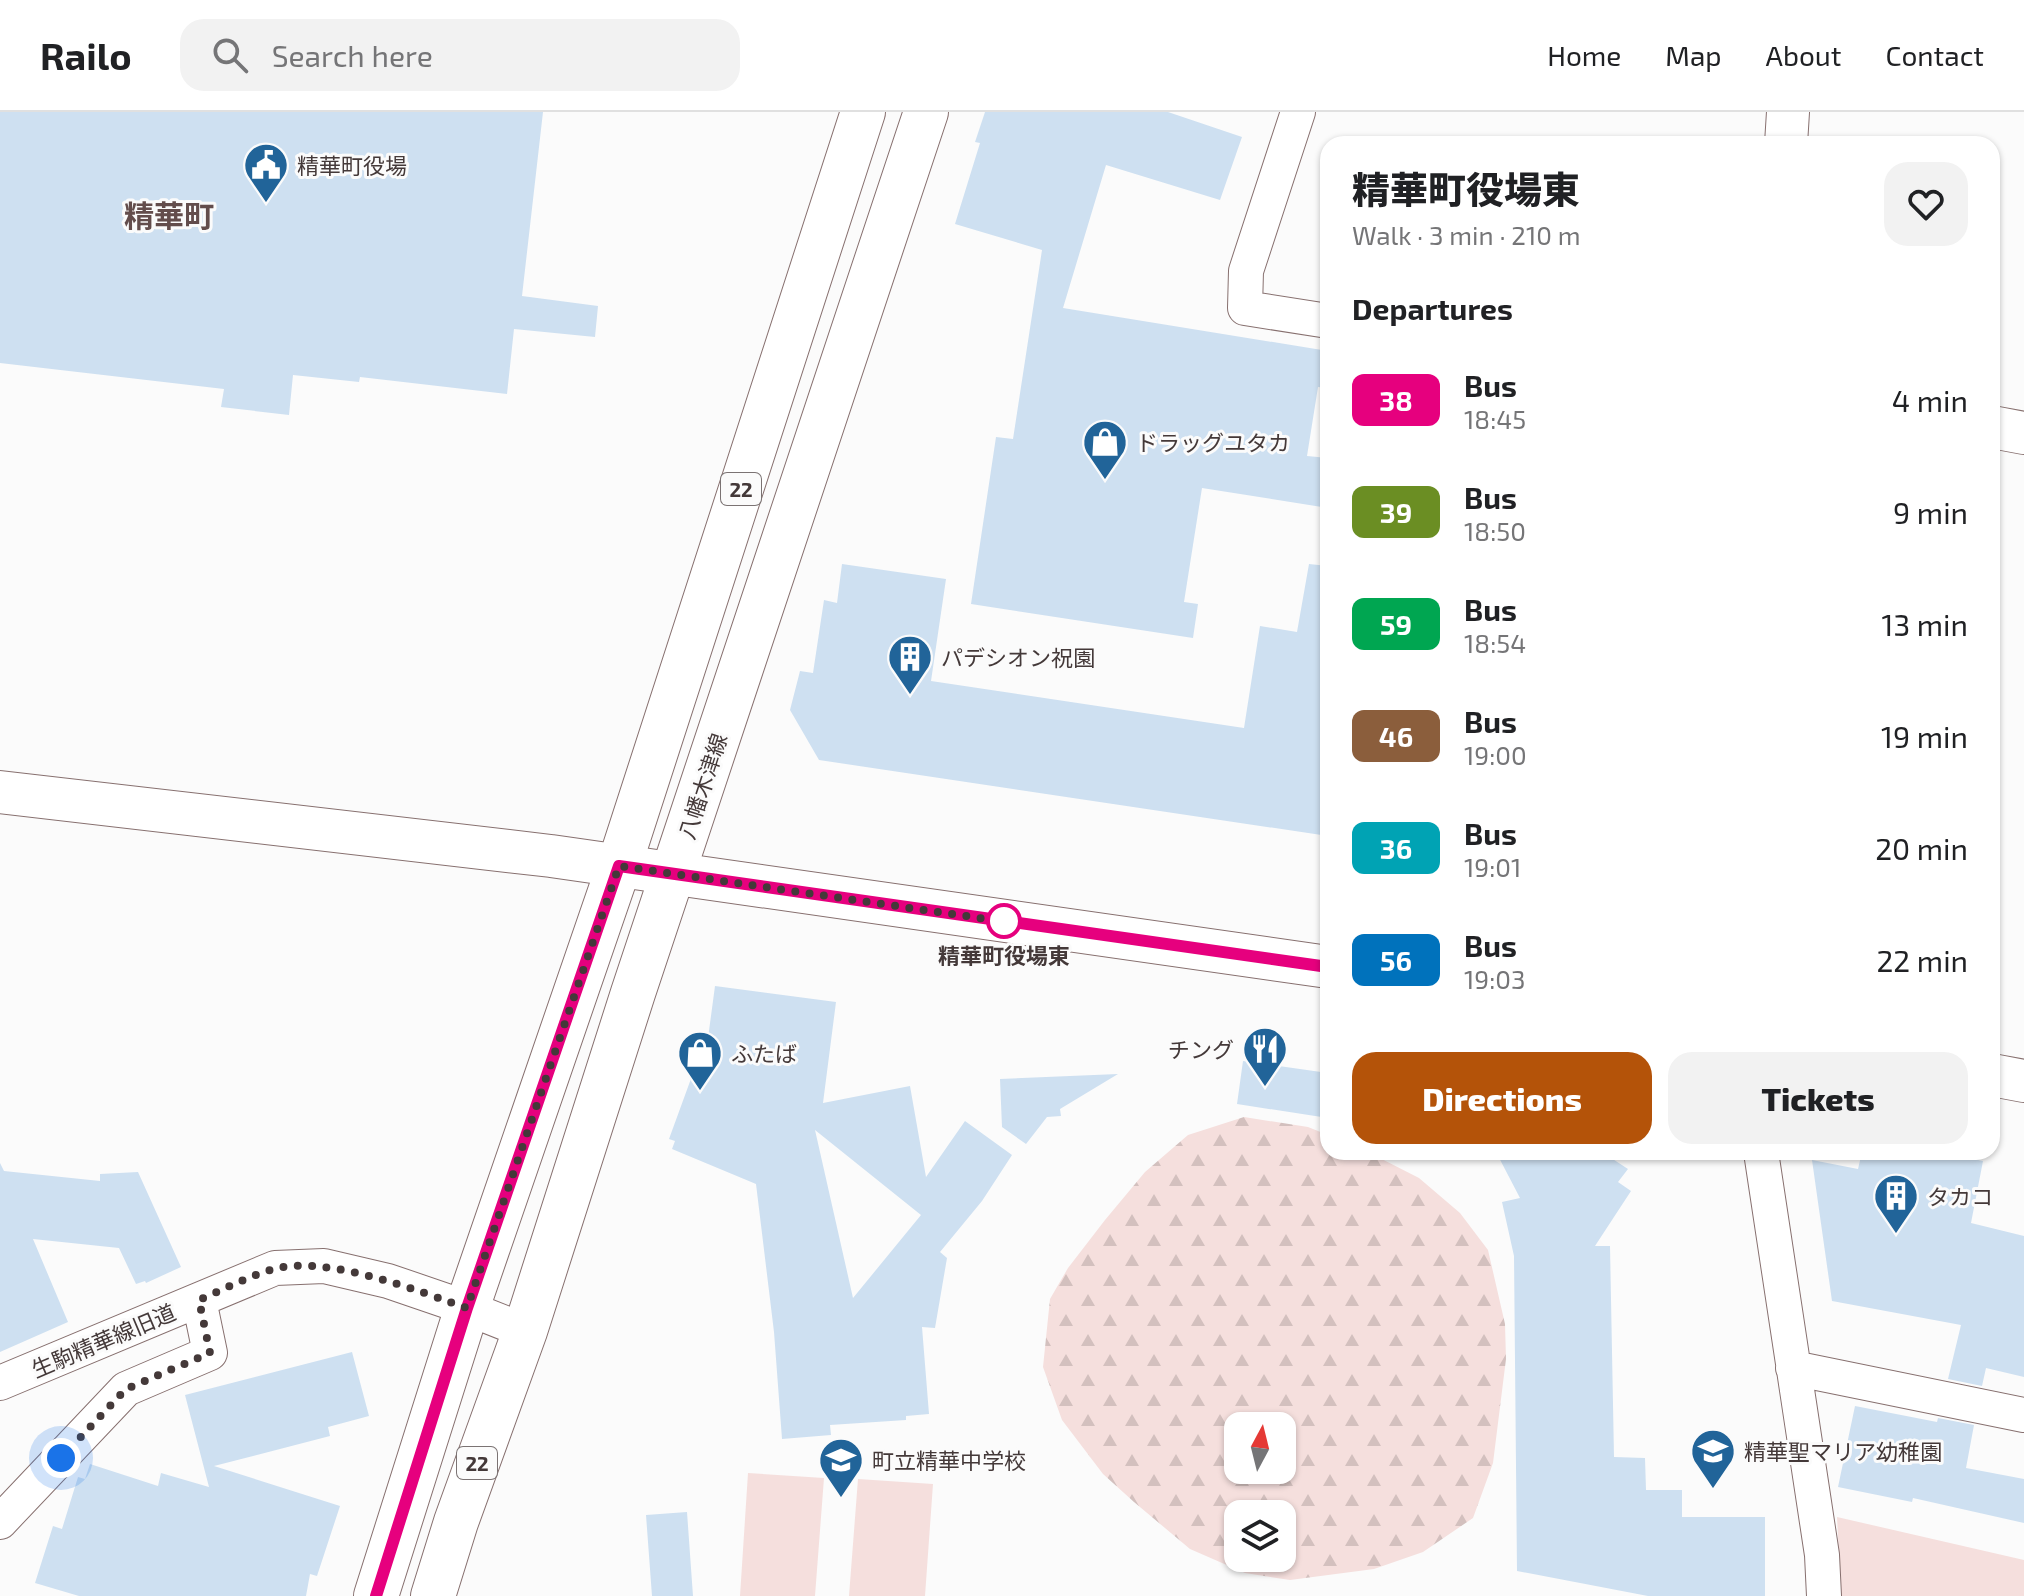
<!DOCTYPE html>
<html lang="en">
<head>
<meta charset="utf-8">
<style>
  :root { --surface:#fff; --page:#f2f2f2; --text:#202124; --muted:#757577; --line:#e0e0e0; --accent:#b45309 }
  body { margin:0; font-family:"Exo 2","Noto Sans JP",sans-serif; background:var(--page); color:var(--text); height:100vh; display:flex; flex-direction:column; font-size:30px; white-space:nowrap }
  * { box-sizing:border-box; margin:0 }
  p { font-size:26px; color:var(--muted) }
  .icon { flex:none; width:44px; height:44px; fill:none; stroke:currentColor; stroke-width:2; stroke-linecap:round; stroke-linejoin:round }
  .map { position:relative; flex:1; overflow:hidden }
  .drawer { position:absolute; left:1320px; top:24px; width:680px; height:1024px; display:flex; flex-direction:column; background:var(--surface); border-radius:24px; box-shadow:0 2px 6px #0004 }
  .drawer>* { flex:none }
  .badge { padding:0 16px; border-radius:12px; font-size:28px; line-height:52px }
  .needle { width:52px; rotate:7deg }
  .tools { position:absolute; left:1224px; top:1300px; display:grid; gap:16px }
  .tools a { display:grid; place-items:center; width:72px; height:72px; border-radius:16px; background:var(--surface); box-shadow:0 2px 6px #0004; font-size:40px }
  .you { position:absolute; width:40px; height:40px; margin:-20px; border:6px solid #fff; border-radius:50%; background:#1a73e8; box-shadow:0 0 0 12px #1a73e833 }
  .map>.badge { position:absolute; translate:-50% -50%; box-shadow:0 0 0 4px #fff }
  h2 { padding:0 32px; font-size:30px; line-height:72px }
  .round { display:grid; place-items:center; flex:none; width:84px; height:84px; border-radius:24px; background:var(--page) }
  .overview { display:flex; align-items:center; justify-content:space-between; height:136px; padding:0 32px }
  h1 { font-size:38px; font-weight:800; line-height:60px }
  .button { display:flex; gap:16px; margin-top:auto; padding:16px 32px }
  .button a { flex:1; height:92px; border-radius:24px; background:var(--accent); color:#fff; font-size:32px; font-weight:800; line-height:92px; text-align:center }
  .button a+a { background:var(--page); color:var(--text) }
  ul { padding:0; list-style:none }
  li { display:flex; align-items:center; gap:24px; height:112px; padding:0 32px }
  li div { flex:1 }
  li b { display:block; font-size:30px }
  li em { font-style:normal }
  li .badge { min-width:88px; font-weight:700; text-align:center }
  header { display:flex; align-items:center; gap:48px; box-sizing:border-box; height:112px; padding:0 40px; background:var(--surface); border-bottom:2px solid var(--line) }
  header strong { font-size:38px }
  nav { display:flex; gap:44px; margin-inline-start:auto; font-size:28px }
  .search { width:560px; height:72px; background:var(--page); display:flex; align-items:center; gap:20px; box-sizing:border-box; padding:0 28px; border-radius:24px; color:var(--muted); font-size:30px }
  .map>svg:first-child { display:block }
  .green { fill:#f5dfdd }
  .forest { fill:url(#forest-firs); fill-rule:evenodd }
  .building { fill:#cee0f1; fill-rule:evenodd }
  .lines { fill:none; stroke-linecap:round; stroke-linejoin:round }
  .minor-casing { stroke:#87706f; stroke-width:36 }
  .tertiary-casing { stroke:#87706f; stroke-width:44 }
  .primary-casing { stroke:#87706f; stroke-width:46 }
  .minor { stroke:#fff; stroke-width:34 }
  .tertiary { stroke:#fff; stroke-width:42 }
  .primary { stroke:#fff; stroke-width:44 }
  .line-casing { stroke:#fff; stroke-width:18 }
  .line { stroke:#e6007e; stroke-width:12 }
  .walk { stroke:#443939; stroke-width:8; stroke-dasharray:0 14.4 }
  .stop-dot { fill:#fff; stroke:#e6007e; stroke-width:4 }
  .labels { text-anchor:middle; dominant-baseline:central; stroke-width:6; stroke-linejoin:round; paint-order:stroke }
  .shield { fill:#fbfbfb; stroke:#7b7373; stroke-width:2 }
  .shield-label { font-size:20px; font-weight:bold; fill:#443939 }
  .poi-label { font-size:22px; fill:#443939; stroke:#fbfbfb; text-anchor:start }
  .street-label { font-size:22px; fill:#443939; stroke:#fbfbfb }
  .stop-label { font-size:22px; font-weight:bold; fill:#443939; stroke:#fbfbfb }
  .district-label { font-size:30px; font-weight:bold; fill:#634d4c; stroke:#fbfbfb }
</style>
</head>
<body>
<header>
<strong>Railo</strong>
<div class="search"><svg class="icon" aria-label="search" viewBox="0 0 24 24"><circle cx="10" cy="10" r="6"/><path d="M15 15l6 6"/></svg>Search here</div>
<nav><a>Home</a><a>Map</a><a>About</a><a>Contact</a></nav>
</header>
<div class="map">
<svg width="2024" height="1484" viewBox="0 0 2024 1484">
  <defs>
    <pattern id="forest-firs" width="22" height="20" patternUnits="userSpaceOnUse" patternTransform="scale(2)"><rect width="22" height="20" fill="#f5dfdd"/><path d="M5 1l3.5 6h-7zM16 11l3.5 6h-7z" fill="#d3c0be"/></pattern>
  </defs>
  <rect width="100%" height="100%" fill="#fbfbfb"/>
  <path class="green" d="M 748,1361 L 824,1366 L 815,1484 L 740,1484 Z
    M 858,1367 L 933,1372 L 925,1484 L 849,1484 Z
    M 1837,1405 L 2024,1448 L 2024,1484 L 1841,1484 Z"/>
  <path class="forest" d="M 1244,1005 L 1308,1015 L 1328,1023 L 1328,1040 L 1368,1040 L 1419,1066 L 1460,1101 L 1488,1138 L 1505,1212 L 1506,1247 L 1493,1351 L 1473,1406 L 1423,1440 L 1374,1457 L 1290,1468 L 1245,1461 L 1190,1437 L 1134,1390 L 1103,1362 L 1062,1308 L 1043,1255 L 1050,1187 L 1068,1156 L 1105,1108 L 1145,1060 L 1188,1023 ZM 1238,1314 L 1282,1314 L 1282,1358 L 1238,1358 ZM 1238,1402 L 1282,1402 L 1282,1446 L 1238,1446 Z"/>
  <path class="building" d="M 0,0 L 543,0 L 522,184 L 598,194 L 595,225 L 514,217 L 507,282 L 360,265 L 359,270 L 293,263 L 289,303 L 221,295 L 224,277 L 0,251 Z
    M 985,0 L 1168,0 L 1242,25 L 1220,88 L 1106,53 L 1063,196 L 1328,239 L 1328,276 L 1318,275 L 1307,344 L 1328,346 L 1328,396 L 1202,376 L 1184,490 L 1198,492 L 1193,526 L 971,492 L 996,325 L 1013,327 L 1042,138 L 955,112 L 980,31 L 975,30 Z
    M 842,452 L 946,467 L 931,569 L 1244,616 L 1260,514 L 1297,520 L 1309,452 L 1328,454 L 1328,724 L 819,648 L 790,598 L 800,559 L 813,561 L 824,488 L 837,491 Z
    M 715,874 L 836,890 L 823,991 L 910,974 L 926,1065 L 965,1009 L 1012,1043 L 982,1089 L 940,1140 L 947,1146 L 935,1216 L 922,1215 L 929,1302 L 906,1304 L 906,1308 L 830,1313 L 831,1323 L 782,1327 L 774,1220 L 756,1072 L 672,1037 L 675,1029 L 669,1027 L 696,953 L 704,956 ZM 815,1018 L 921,1103 L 853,1186 Z
    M 1243,949 L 1328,961 L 1328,1006 L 1237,992 Z
    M 1118,962 L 1060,997 L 1061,1004 L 1047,1005 L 1026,1032 L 1002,1015 L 1000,967 Z
    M 1496,1040 L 1602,1040 L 1628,1057 L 1618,1070 L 1631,1079 L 1595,1134 L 1610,1134 L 1614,1345 L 1645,1346 L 1646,1378 L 1682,1378 L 1682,1405 L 1765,1405 L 1765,1484 L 1648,1484 L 1517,1459 L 1514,1144 L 1502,1090 L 1520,1086 Z
    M 1862,1040 L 1937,1040 L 1983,1049 L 1971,1111 L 2024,1124 L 2024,1265 L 1986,1256 L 1982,1274 L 1948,1267 L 1961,1213 L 1832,1189 L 1812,1048 L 1858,1057 Z
    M 0,1051 L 4,1059 L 100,1069 L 100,1062 L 138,1060 L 181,1155 L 146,1171 L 145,1169 L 136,1172 L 119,1136 L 33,1127 L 68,1210 L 0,1240 Z
    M 352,1240 L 369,1304 L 328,1315 L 330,1324 L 214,1354 L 340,1394 L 317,1464 L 310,1462 L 306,1484 L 79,1484 L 35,1471 L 53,1414 L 62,1417 L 78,1365 L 85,1367 L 90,1352 L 158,1374 L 161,1361 L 209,1375 L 185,1283 Z
    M 1855,1294 L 1937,1310 L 1938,1306 L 1974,1313 L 1966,1356 L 2024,1367 L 2024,1411 L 1913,1386 L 1912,1390 L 1838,1375 Z
    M 687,1400 L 693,1484 L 652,1484 L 646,1403 Z"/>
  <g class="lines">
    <g class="minor-casing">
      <path id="minor" d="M 1298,0 L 1246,159 L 1245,196 L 1328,209
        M 1761,1040 L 1822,1443 L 1824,1484
        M 1793,1256 L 2024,1303
        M 0,1271 L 275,1156 L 324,1154 L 388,1169 L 467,1196 L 525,1219
        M 0,1410 L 126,1277 L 210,1241 L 199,1188"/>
    </g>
    <g class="tertiary-casing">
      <path id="tertiary" d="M 1786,32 L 1788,0
        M 1992,315 L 2024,321
        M 0,680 L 551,744 L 1328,855
        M 1992,963 L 2024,969"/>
    </g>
    <g class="primary-casing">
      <path id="primary" d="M 376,1484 L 467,1196 L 619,754 L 863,0
        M 433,1484 L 456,1410 L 525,1219 L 633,881 L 926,0"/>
    </g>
    <use href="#minor" class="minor"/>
    <use href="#tertiary" class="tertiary"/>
    <use href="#primary" class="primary"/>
  </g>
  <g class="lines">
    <g class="line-casing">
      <path id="line" d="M 376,1484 L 467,1196 L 619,754 L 1328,855"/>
    </g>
    <use href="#line" class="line"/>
    <path class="walk" d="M 61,1346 L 126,1277 L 210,1241 L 199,1188 C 223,1178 248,1164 274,1157 C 328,1143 415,1178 467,1196 L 619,754 L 1014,811 L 1004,809"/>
  </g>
  <defs>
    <g id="civic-pin" transform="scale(2.3)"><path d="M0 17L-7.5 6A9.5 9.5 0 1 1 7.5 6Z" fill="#216499" stroke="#fbfbfb"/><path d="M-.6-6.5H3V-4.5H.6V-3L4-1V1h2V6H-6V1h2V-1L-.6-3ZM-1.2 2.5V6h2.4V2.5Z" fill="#fff"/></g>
    <g id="shop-pin" transform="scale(2.3)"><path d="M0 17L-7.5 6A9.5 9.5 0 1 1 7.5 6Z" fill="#216499" stroke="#fbfbfb"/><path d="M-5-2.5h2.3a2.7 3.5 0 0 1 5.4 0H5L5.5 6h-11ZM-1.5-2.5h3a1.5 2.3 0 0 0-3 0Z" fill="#fff"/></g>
    <g id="building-pin" transform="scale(2.3)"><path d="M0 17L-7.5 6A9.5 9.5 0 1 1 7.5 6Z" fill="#216499" stroke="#fbfbfb"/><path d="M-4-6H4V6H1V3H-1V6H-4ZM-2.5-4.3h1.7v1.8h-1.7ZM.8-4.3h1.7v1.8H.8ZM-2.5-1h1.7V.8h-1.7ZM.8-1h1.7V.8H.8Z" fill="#fff"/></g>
    <g id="restaurant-pin" transform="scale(2.3)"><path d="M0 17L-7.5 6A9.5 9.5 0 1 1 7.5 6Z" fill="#216499" stroke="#fbfbfb"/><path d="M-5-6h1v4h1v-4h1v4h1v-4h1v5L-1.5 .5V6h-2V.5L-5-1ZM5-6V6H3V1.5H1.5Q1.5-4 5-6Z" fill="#fff"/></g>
    <g id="school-pin" transform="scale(2.3)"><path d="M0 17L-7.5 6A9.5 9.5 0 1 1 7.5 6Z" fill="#216499" stroke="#fbfbfb"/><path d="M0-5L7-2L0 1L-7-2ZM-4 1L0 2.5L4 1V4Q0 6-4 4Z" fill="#fff"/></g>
  </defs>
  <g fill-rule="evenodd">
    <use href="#civic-pin" x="266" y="53"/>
    <use href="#shop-pin" x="1105" y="330"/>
    <use href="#building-pin" x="910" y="545"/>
    <use href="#restaurant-pin" x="1265" y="937"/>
    <use href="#shop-pin" x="700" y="941"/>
    <use href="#building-pin" x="1896" y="1084"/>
    <use href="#school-pin" x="1713" y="1339"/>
    <use href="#school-pin" x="841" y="1348"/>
  </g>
  <circle class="stop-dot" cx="1004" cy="809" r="16"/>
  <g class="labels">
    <g class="shield">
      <rect x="721" y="361" width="40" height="32" rx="6"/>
      <rect x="457" y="1335" width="40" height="32" rx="6"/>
    </g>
    <g class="shield-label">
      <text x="741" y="377">22</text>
      <text x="477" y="1351">22</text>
    </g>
    <g class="poi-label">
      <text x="297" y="53">精華町役場</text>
      <text x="1136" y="330">ドラッグユタカ</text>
      <text x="941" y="545">パデシオン祝園</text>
      <text x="1234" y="937" text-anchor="end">チング</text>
      <text x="731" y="941">ふたば</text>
      <text x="1927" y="1084">タカコ</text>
      <text x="1744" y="1339">精華聖マリア幼稚園</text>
      <text x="872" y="1348">町立精華中学校</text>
    </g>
    <g class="street-label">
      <text transform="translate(702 674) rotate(-72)">八幡木津線</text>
      <text transform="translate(103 1228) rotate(-23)">生駒精華線旧道</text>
    </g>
    <g class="stop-label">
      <text x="1004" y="843">精華町役場東</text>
    </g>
    <g class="district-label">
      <text x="169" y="103">精華町</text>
    </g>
  </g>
</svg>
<div class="tools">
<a><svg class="needle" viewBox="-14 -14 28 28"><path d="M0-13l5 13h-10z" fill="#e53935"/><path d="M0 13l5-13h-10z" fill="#757577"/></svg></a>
<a><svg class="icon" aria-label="layers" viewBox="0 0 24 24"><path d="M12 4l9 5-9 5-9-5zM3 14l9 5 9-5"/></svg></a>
</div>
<div class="you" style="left:61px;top:1346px"></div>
<section class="drawer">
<div class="overview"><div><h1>精華町役場東</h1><p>Walk · 3 min · 210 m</p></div><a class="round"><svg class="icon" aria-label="heart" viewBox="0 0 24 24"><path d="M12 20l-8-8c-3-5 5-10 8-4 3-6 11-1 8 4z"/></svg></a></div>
<h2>Departures</h2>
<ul>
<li><span class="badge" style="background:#e6007e;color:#fff">38</span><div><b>Bus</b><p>18:45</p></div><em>4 min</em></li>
<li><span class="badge" style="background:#6b8e23;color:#fff">39</span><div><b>Bus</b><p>18:50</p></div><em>9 min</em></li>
<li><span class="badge" style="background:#00a651;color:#fff">59</span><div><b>Bus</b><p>18:54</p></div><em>13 min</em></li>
<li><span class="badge" style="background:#8b5e3c;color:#fff">46</span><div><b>Bus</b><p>19:00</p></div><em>19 min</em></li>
<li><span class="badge" style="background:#00a3b4;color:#fff">36</span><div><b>Bus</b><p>19:01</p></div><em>20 min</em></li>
<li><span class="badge" style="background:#0072bc;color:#fff">56</span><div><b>Bus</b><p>19:03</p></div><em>22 min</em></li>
</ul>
<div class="button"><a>Directions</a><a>Tickets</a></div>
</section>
</div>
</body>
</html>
